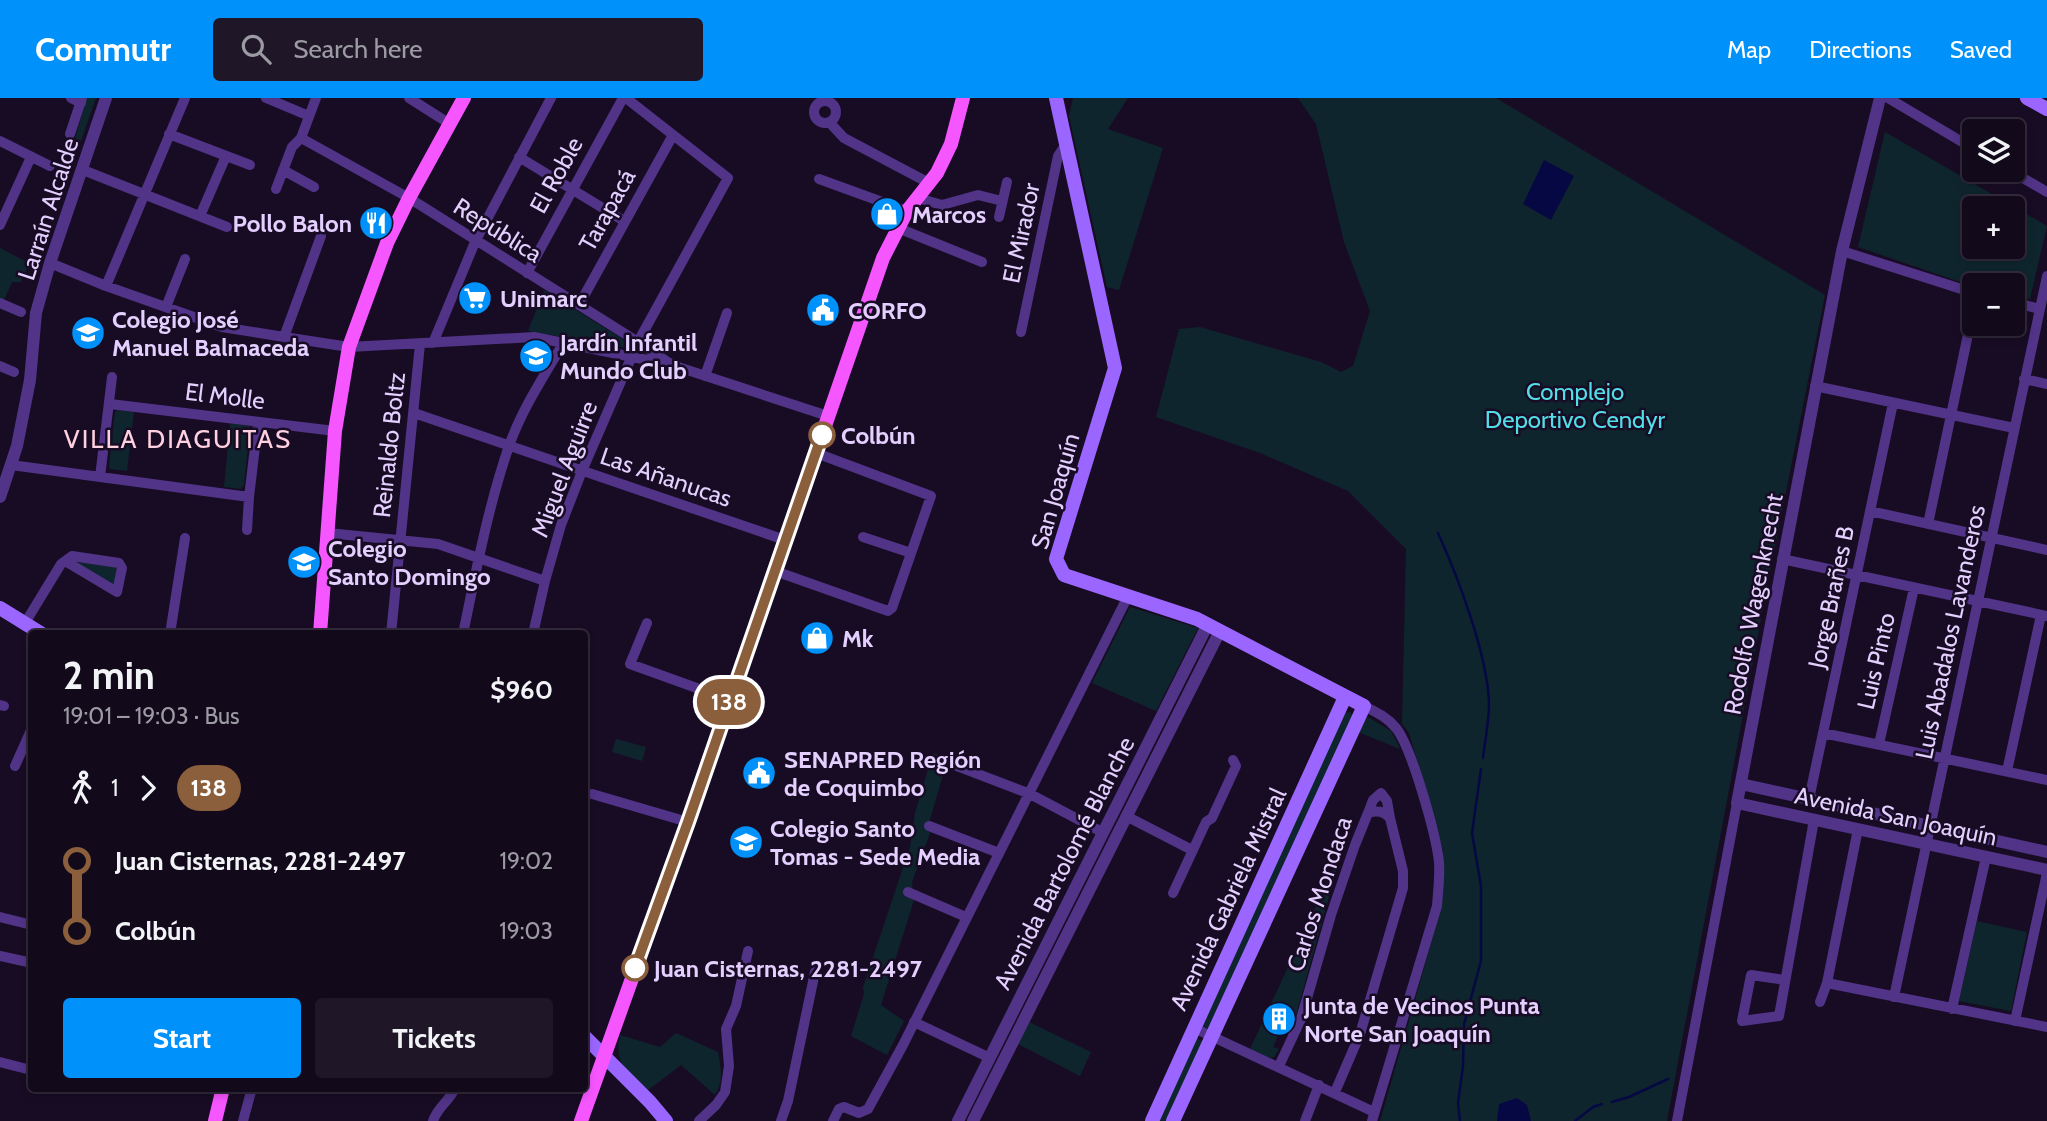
<!DOCTYPE html>
<html lang="en">
<head>
<meta charset="utf-8">
<style>
  :root { --surface:#12091b; --page:#1f1728; --text:#f1f3f6; --muted:#9c9aa3; --line:#312a3a; --accent:#0091fa }
  body { margin:0; font-family:Cabin,sans-serif; background:var(--page); color:var(--text); height:100vh; display:flex; flex-direction:column; font-size:26px; white-space:nowrap }
  * { box-sizing:border-box; margin:0 }
  p { font-size:23px; color:var(--muted) }
  .icon { flex:none; width:38px; height:38px; fill:none; stroke:currentColor; stroke-width:2; stroke-linecap:round; stroke-linejoin:round }
  .map { position:relative; flex:1; overflow:hidden }
  .panel { position:absolute; left:28px; top:532px; width:560px; height:462px; display:flex; flex-direction:column; background:var(--surface); border-radius:7px; box-shadow:0 4px 10px #0003,0 0 0 2px var(--line) }
  .panel>* { flex:none }
  .badge { padding:0 14px; border-radius:23px; font-size:24px; line-height:46px }
  .buttons { position:absolute; left:1962px; top:21px; display:grid; gap:14px }
  .buttons a { display:grid; place-items:center; width:63px; height:63px; border-radius:7px; background:var(--surface); box-shadow:0 4px 10px #0003,0 0 0 2px var(--line); font-size:35px }
  .map>.badge { position:absolute; translate:-50% -50%; box-shadow:0 0 0 4px #fff }
  .legs { display:flex; align-items:center; gap:10px; height:77px; padding:0 35px; font-size:23px }
  .legs p { margin-inline-start:auto }
  .head { display:flex; align-items:center; justify-content:space-between; height:119px; padding:0 35px }
  h1 { font-size:38px; font-weight:800; line-height:52px }
  .button { display:flex; gap:14px; margin-top:auto; padding:14px 35px }
  .button a { flex:1; height:80px; border-radius:7px; background:var(--accent); color:#fff; font-size:28px; font-weight:800; line-height:80px; text-align:center }
  .button a+a { background:var(--page); color:var(--text) }
  ul { padding:0 35px; list-style:none }
  li { display:flex; align-items:center; gap:24px; height:70px; font-size:26px }
  li i { display:grid; place-items:center; width:10px; height:100%; margin:0 9px; background:currentColor }
  li i::after { content:''; width:18px; height:18px; margin:-9px; border:5px solid; border-radius:50%; background:var(--surface) }
  li p { margin-inline-start:auto }
  li:first-child i { background:linear-gradient(#0000 50%,currentColor 0) }
  li:last-child i { background:linear-gradient(currentColor 50%,#0000 0) }
  header { display:flex; align-items:center; gap:42px; box-sizing:border-box; height:98px; padding:0 35px; background:var(--accent); color:#fff }
  header strong { font-size:33px }
  nav { display:flex; gap:38px; margin-inline-start:auto; font-size:24px }
  .search { width:490px; height:63px; background:var(--page); display:flex; align-items:center; gap:18px; box-sizing:border-box; padding:0 24px; border-radius:7px; color:var(--muted); font-size:26px }
  .map>svg:first-child { display:block }
  .green { fill:#0f252e; fill-rule:evenodd }
  .water { fill:#060843 }
  .lines { fill:none; stroke-linecap:round; stroke-linejoin:round }
  .stream { stroke:#060843; stroke-width:2.5 }
  .minor { stroke:#513387; stroke-width:10 }
  .tertiary { stroke:#513387; stroke-width:12 }
  .secondary { stroke:#9b66ff; stroke-width:14 }
  .primary { stroke:#f656ff; stroke-width:14 }
  .line-1-casing { stroke:#fff; stroke-width:16 }
  .line-1 { stroke:#8b5e3c; stroke-width:10 }
  .stop-1-dot { fill:#fff; stroke:#8b5e3c; stroke-width:3.5 }
  .labels { text-anchor:middle; dominant-baseline:central; stroke-width:5; stroke-linejoin:round; paint-order:stroke }
  .street-label { font-size:24px; fill:#e4cfff; stroke:#180c24 }
  .poi-label { font-size:24px; font-weight:bold; fill:#e4cfff; stroke:#180c24; text-anchor:start }
  .park-label { font-size:24px; fill:#52dee8; stroke:#180c24 }
  .stop-label { font-size:24px; font-weight:bold; fill:#e4cfff; stroke:#180c24; text-anchor:start }
  .neighbourhood-label { font-size:26px; letter-spacing:2px; fill:#ffd1e0; stroke:#180c24 }
</style>
</head>
<body>
<header>
<strong>Commutr</strong>
<div class="search"><svg class="icon" aria-label="search" viewBox="0 0 24 24"><circle cx="10" cy="10" r="6"/><path d="M15 15l6 6"/></svg>Search here</div>
<nav><a>Map</a><a>Directions</a><a>Saved</a></nav>
</header>
<div class="map">
<svg width="2047" height="1023" viewBox="0 0 2047 1023">
  <rect width="100%" height="100%" fill="#180c24"/>
  <path class="green" d="M 87,0 L 96,0 L 81,43 L 75,40 Z
    M 1073,0 L 1128,0 L 1108,31 L 1163,50 L 1119,192 L 1107,189 L 1069,18 Z
    M 1298,0 L 1496,0 L 1825,197 L 1765,499 L 1667,1023 L 1380,1023 L 1442,808 L 1443,753 L 1428,697 L 1409,635 L 1402,626 L 1406,451 L 1348,393 L 1260,355 L 1156,319 L 1179,231 L 1200,229 L 1321,264 L 1341,274 L 1353,268 L 1370,213 L 1344,144 L 1316,26 Z
    M 1885,34 L 2047,128 L 2030,201 L 2013,198 L 2012,187 L 1972,188 L 1858,149 ZM 1974,110 L 2012,110 L 2012,149 L 1974,149 Z
    M 0,150 L 29,165 L 21,184 L 12,184 L 4,202 L 0,201 Z
    M 544,192 L 624,242 L 628,250 L 528,233 Z
    M 118,312 L 134,314 L 127,373 L 110,371 L 109,367 L 115,314 Z
    M 230,325 L 250,328 L 244,387 L 241,391 L 224,389 Z
    M 74,462 L 115,469 L 118,471 L 114,488 L 72,464 Z
    M 1130,509 L 1198,530 L 1156,613 L 1092,585 Z
    M 1350,614 L 1353,619 L 1209,931 L 1201,928 L 1345,615 Z
    M 1368,619 L 1391,633 L 1400,651 L 1358,634 L 1364,620 Z
    M 616,641 L 646,649 L 642,663 L 612,654 Z
    M 933,655 L 948,660 L 927,732 L 930,735 L 912,784 L 914,802 L 881,907 L 904,923 L 887,957 L 851,938 L 864,896 L 863,889 L 910,749 L 915,715 Z
    M 1341,755 L 1295,921 L 1286,918 L 1273,949 L 1279,951 L 1274,959 L 1269,960 L 1250,951 Z
    M 1977,823 L 2027,834 L 2011,913 L 1959,903 Z
    M 1029,924 L 1091,954 L 1080,978 L 1018,946 Z
    M 676,935 L 718,954 C 721,971 724,982 715,997 L 681,967 L 647,993 C 627,973 614,967 620,937 L 660,949 Z
    M 1195,939 L 1202,943 L 1166,1023 L 1157,1023 Z"/>
  <path class="water" d="M 1544,62 L 1574,78 L 1551,122 L 1523,106 Z
    M 1517,1000 L 1527,1007 L 1531,1023 L 1497,1023 L 1499,1006 Z"/>
  <g class="lines">
    <path class="stream" d="M 1438,435 C 1458,479 1488,558 1489,606 C 1489,624 1485,642 1483,660
      M 1612,1004 L 1629,999 L 1668,981
      M 1460,1023 L 1458,1005 L 1463,968 L 1464,926 L 1481,863 L 1481,788 L 1472,735 L 1481,671
      M 1575,1023 L 1593,1009 L 1602,1006"/>
    <path class="minor" d="M 71,0 L 81,5
      M 266,0 L 309,18
      M 409,0 L 450,26
      M 1888,0 L 1974,51
      M814 14a11 11 0 1 1 22 0a11 11 0 1 1-22 0Z
      M 830,25 L 844,40 L 929,85
      M 70,36 L 82,0
      M 169,36 L 250,67
      M 301,40 L 409,100 L 638,244 L 672,267 L 828,318
      M 0,43 L 50,68
      M 519,59 L 624,123
      M 83,72 L 227,129
      M 283,72 L 314,89
      M 2009,72 L 2047,94
      M 819,81 L 907,113
      M 276,91 L 292,49 L 301,40 L 316,0
      M 918,100 L 942,107 L 978,97 L 1002,103
      M 200,118 L 226,58
      M 999,119 L 1007,84
      M 0,127 L 31,59
      M 898,130 L 982,164
      M 1842,153 L 1974,195
      M 50,165 L 106,188 L 222,229 L 284,239 L 349,249 L 534,239 L 672,267
      M 527,175 L 623,0
      M 106,188 L 185,0
      M 2012,204 L 2040,211
      M 0,205 L 21,214
      M 579,207 L 673,37
      M 166,209 L 185,161
      M 1021,234 L 1058,58 L 1066,46
      M 284,239 L 321,138
      M 433,245 L 475,144 L 551,0
      M 0,268 L 14,274
      M 705,278 L 727,215
      M 2024,281 L 2047,286
      M 1815,288 L 2014,330
      M 110,306 L 335,333
      M 414,315 L 785,442
      M 11,367 L 249,399
      M 100,379 L 112,279
      M 1870,413 L 2047,452
      M 1928,426 L 1974,208
      M 247,432 L 249,399 L 258,324
      M 328,435 L 438,446 L 545,483
      M 863,439 L 911,455
      M 1782,461 L 2047,518
      M 775,473 L 888,513 L 892,510 L 931,398 L 816,355
      M 25,525 L 61,466 L 72,458 L 119,465 L 122,470 L 117,494 L 65,463
      M 647,525 L 630,566 L 730,602
      M 170,536 L 185,440
      M 391,536 L 420,246
      M 463,536 C 476,473 488,409 509,348 C 522,311 544,278 564,244
      M 533,536 L 545,483 L 561,427 L 582,373 L 638,244 L 728,80 L 626,0
      M 0,607 L 4,608
      M 1364,608 C 1376,614 1387,619 1396,630 C 1412,650 1436,737 1439,764 C 1440,779 1438,793 1437,808 L 1372,1023
      M 1823,635 L 2047,682
      M 1879,646 L 1914,490
      M 944,663 L 1030,696 L 1102,734
      M 15,668 L 32,630
      M 2007,673 L 2041,517
      M 592,696 L 688,724
      M 1809,701 L 1893,305
      M 1368,715 L 1373,702 L 1381,695 L 1387,703 L 1390,720
      M 1126,718 L 1192,752
      M 929,728 L 999,755
      M 908,794 L 966,819
      M 1173,795 L 1206,724 L 1212,720 L 1236,668 L 1233,662
      M 0,819 L 32,827
      M 0,858 L 32,865
      M 1785,882 L 1751,877 L 1742,923 L 1779,918 L 1814,722
      M 1827,885 L 2047,929
      M 1894,899 L 2047,178
      M 1820,904 L 1827,885 L 1858,731
      M 1952,911 L 1986,759
      M 2015,923 L 2047,775
      M 914,924 L 990,960
      M 1194,930 L 1374,1014
      M 0,964 L 27,971
      M 1279,968 L 1301,921 L 1331,817 L 1355,747 L 1368,715 C 1378,712 1383,713 1390,720 L 1403,773 L 1403,790 L 1360,936 L 1335,994
      M 243,1023 L 252,990
      M 433,1023 C 438,1008 449,1004 455,990
      M 699,1023 L 716,1007 L 725,994 L 729,968 L 726,931 L 736,908 L 748,853
      M 781,1023 L 788,1003 L 815,874
      M 833,1023 L 839,1011 L 844,1009 L 859,1015 L 868,1011 L 903,947 L 1128,498
      M 1305,1023 L 1319,987
      M 1677,1023 L 1737,705"/>
    <path class="tertiary" d="M 1880,0 L 1842,153 L 1737,705 L 2047,772
      M 0,399 L 17,348 L 30,282 L 36,215 L 50,165 L 106,0
      M 1741,686 L 2047,754
      M 958,1023 L 1208,526
      M 973,1023 L 1220,533"/>
    <path class="secondary" d="M 1056,0 L 1115,270 L 1056,461 L 1064,477 L 1197,521 L 1364,608 L 1173,1023
      M 2027,0 L 2047,11
      M 0,510 L 42,536
      M 584,938 L 650,1004 L 666,1023
      M 1152,1023 L 1345,599"/>
    <path class="primary" d="M 320,536 L 335,333 L 349,249 L 387,145 L 409,100 L 464,0
      M 215,1023 L 223,990
      M 581,1023 L 693,710 L 883,160 L 907,113 L 937,75 L 951,46 L 963,0"/>
  </g>
  <g class="lines">
    <g class="line-1-casing">
      <path id="line-1" d="M 635,870 L 688,724 L 822,337"/>
    </g>
    <use href="#line-1" class="line-1"/>
  </g>
  <defs>
    <g id="shop-disc" transform="scale(1.75)"><circle r="9.5" fill="#0091fa" stroke="#180c24"/><path d="M-5-2.5h2.3a2.7 3.5 0 0 1 5.4 0H5L5.5 6h-11ZM-1.5-2.5h3a1.5 2.3 0 0 0-3 0Z" fill="#fff"/></g>
    <g id="restaurant-disc" transform="scale(1.75)"><circle r="9.5" fill="#0091fa" stroke="#180c24"/><path d="M-5-6h1v4h1v-4h1v4h1v-4h1v5L-1.5 .5V6h-2V.5L-5-1ZM5-6V6H3V1.5H1.5Q1.5-4 5-6Z" fill="#fff"/></g>
    <g id="supermarket-disc" transform="scale(1.75)"><circle r="9.5" fill="#0091fa" stroke="#180c24"/><path d="M-6-5.5h2.5l.6 2H6L4.5 2H-2.5L-4.4-4H-6ZM-1.5 3.2a1.3 1.3 0 1 0 .1 0ZM3 3.2a1.3 1.3 0 1 0 .1 0Z" fill="#fff"/></g>
    <g id="civic-disc" transform="scale(1.75)"><circle r="9.5" fill="#0091fa" stroke="#180c24"/><path d="M-.6-6.5H3V-4.5H.6V-3L4-1V1h2V6H-6V1h2V-1L-.6-3ZM-1.2 2.5V6h2.4V2.5Z" fill="#fff"/></g>
    <g id="school-disc" transform="scale(1.75)"><circle r="9.5" fill="#0091fa" stroke="#180c24"/><path d="M0-5L7-2L0 1L-7-2ZM-4 1L0 2.5L4 1V4Q0 6-4 4Z" fill="#fff"/></g>
    <g id="building-disc" transform="scale(1.75)"><circle r="9.5" fill="#0091fa" stroke="#180c24"/><path d="M-4-6H4V6H1V3H-1V6H-4ZM-2.5-4.3h1.7v1.8h-1.7ZM.8-4.3h1.7v1.8H.8ZM-2.5-1h1.7V.8h-1.7ZM.8-1h1.7V.8H.8Z" fill="#fff"/></g>
  </defs>
  <g fill-rule="evenodd">
    <use href="#shop-disc" x="887" y="116"/>
    <use href="#restaurant-disc" x="376" y="125"/>
    <use href="#supermarket-disc" x="475" y="200"/>
    <use href="#civic-disc" x="823" y="212"/>
    <use href="#school-disc" x="88" y="235"/>
    <use href="#school-disc" x="536" y="258"/>
    <use href="#school-disc" x="304" y="464"/>
    <use href="#shop-disc" x="817" y="540"/>
    <use href="#civic-disc" x="759" y="675"/>
    <use href="#school-disc" x="746" y="744"/>
    <use href="#building-disc" x="1279" y="921"/>
  </g>
  <g class="stop-1-dot">
    <circle cx="822" cy="337" r="12"/>
    <circle cx="635" cy="870" r="12"/>
  </g>
  <g class="labels">
    <g class="street-label">
      <text transform="translate(556 77) rotate(-61)">El Roble</text>
      <text transform="translate(48 111) rotate(-72)">Larraín Alcalde</text>
      <text transform="translate(607 112) rotate(-61)">Tarapacá</text>
      <text transform="translate(498 132) rotate(32)">República</text>
      <text transform="translate(1021 135) rotate(-78)">El Mirador</text>
      <text transform="translate(225 298) rotate(7)">El Molle</text>
      <text transform="translate(389 347) rotate(-84)">Reinaldo Boltz</text>
      <text transform="translate(564 371) rotate(-69)">Miguel Aguirre</text>
      <text transform="translate(666 379) rotate(19)">Las Añanucas</text>
      <text transform="translate(1055 393) rotate(-74)">San Joaquín</text>
      <text transform="translate(1831 499) rotate(-78)">Jorge Brañes B</text>
      <text transform="translate(1753 506) rotate(-79)">Rodolfo Wagenknecht</text>
      <text transform="translate(1950 534) rotate(-78)">Luis Abadalos Lavanderos</text>
      <text transform="translate(1876 563) rotate(-77)">Luis Pinto</text>
      <text transform="translate(1896 718) rotate(12)">Avenida San Joaquín</text>
      <text transform="translate(1064 765) rotate(-63)">Avenida Bartolomé Blanche</text>
      <text transform="translate(1319 796) rotate(-72)">Carlos Mondaca</text>
      <text transform="translate(1228 801) rotate(-65)">Avenida Gabriela Mistral</text>
    </g>
    <g class="poi-label">
      <text x="912" y="116">Marcos</text>
      <text x="352" y="125" text-anchor="end">Pollo Balon</text>
      <text x="500" y="200">Unimarc</text>
      <text x="848" y="212">CORFO</text>
      <text x="112" y="221">Colegio José<tspan x="112" dy="28">Manuel Balmaceda</tspan></text>
      <text x="560" y="244">Jardín Infantil<tspan x="560" dy="28">Mundo Club</tspan></text>
      <text x="328" y="450">Colegio<tspan x="328" dy="28">Santo Domingo</tspan></text>
      <text x="842" y="540">Mk</text>
      <text x="784" y="661">SENAPRED Región<tspan x="784" dy="28">de Coquimbo</tspan></text>
      <text x="770" y="730">Colegio Santo<tspan x="770" dy="28">Tomas - Sede Media</tspan></text>
      <text x="1304" y="907">Junta de Vecinos Punta<tspan x="1304" dy="28">Norte San Joaquín</tspan></text>
    </g>
    <g class="park-label">
      <text x="1575" y="293">Complejo<tspan x="1575" dy="28">Deportivo Cendyr</tspan></text>
    </g>
    <g class="stop-label">
      <text x="841" y="337">Colbún</text>
      <text x="654" y="870">Juan Cisternas, 2281-2497</text>
    </g>
    <g class="neighbourhood-label">
      <text x="178" y="341">VILLA DIAGUITAS</text>
    </g>
  </g>
</svg>
<div class="buttons">
<a><svg class="icon" aria-label="layers" viewBox="0 0 24 24"><path d="M12 4l9 5-9 5-9-5zM3 14l9 5 9-5"/></svg></a>
<a>+</a>
<a>−</a>
</div>
<b class="badge" style="left:729px;top:604px;background:#8b5e3c;color:#fff">138</b>
<section class="panel">
<div class="head"><div><h1>2 min</h1><p>19:01 – 19:03 · Bus</p></div><b>$960</b></div>
<div class="legs"><svg class="icon" aria-label="walk" viewBox="0 0 24 24"><circle cx="13" cy="4" r="2"/><path d="M13 8l-2 6 4 7M11 14l-3 7M7 12l3-4h3l4 4"/></svg>1<svg class="icon" aria-label="forward" viewBox="0 0 24 24"><path d="M9 5l7 7-7 7"/></svg><b class="badge" style="background:#8b5e3c;color:#fff">138</b></div>
<ul>
<li><i style="color:#8b5e3c"></i><b>Juan Cisternas, 2281-2497</b><p>19:02</p></li>
<li><i style="color:#8b5e3c"></i><b>Colbún</b><p>19:03</p></li>
</ul>
<div class="button"><a>Start</a><a>Tickets</a></div>
</section>
</div>
</body>
</html>
